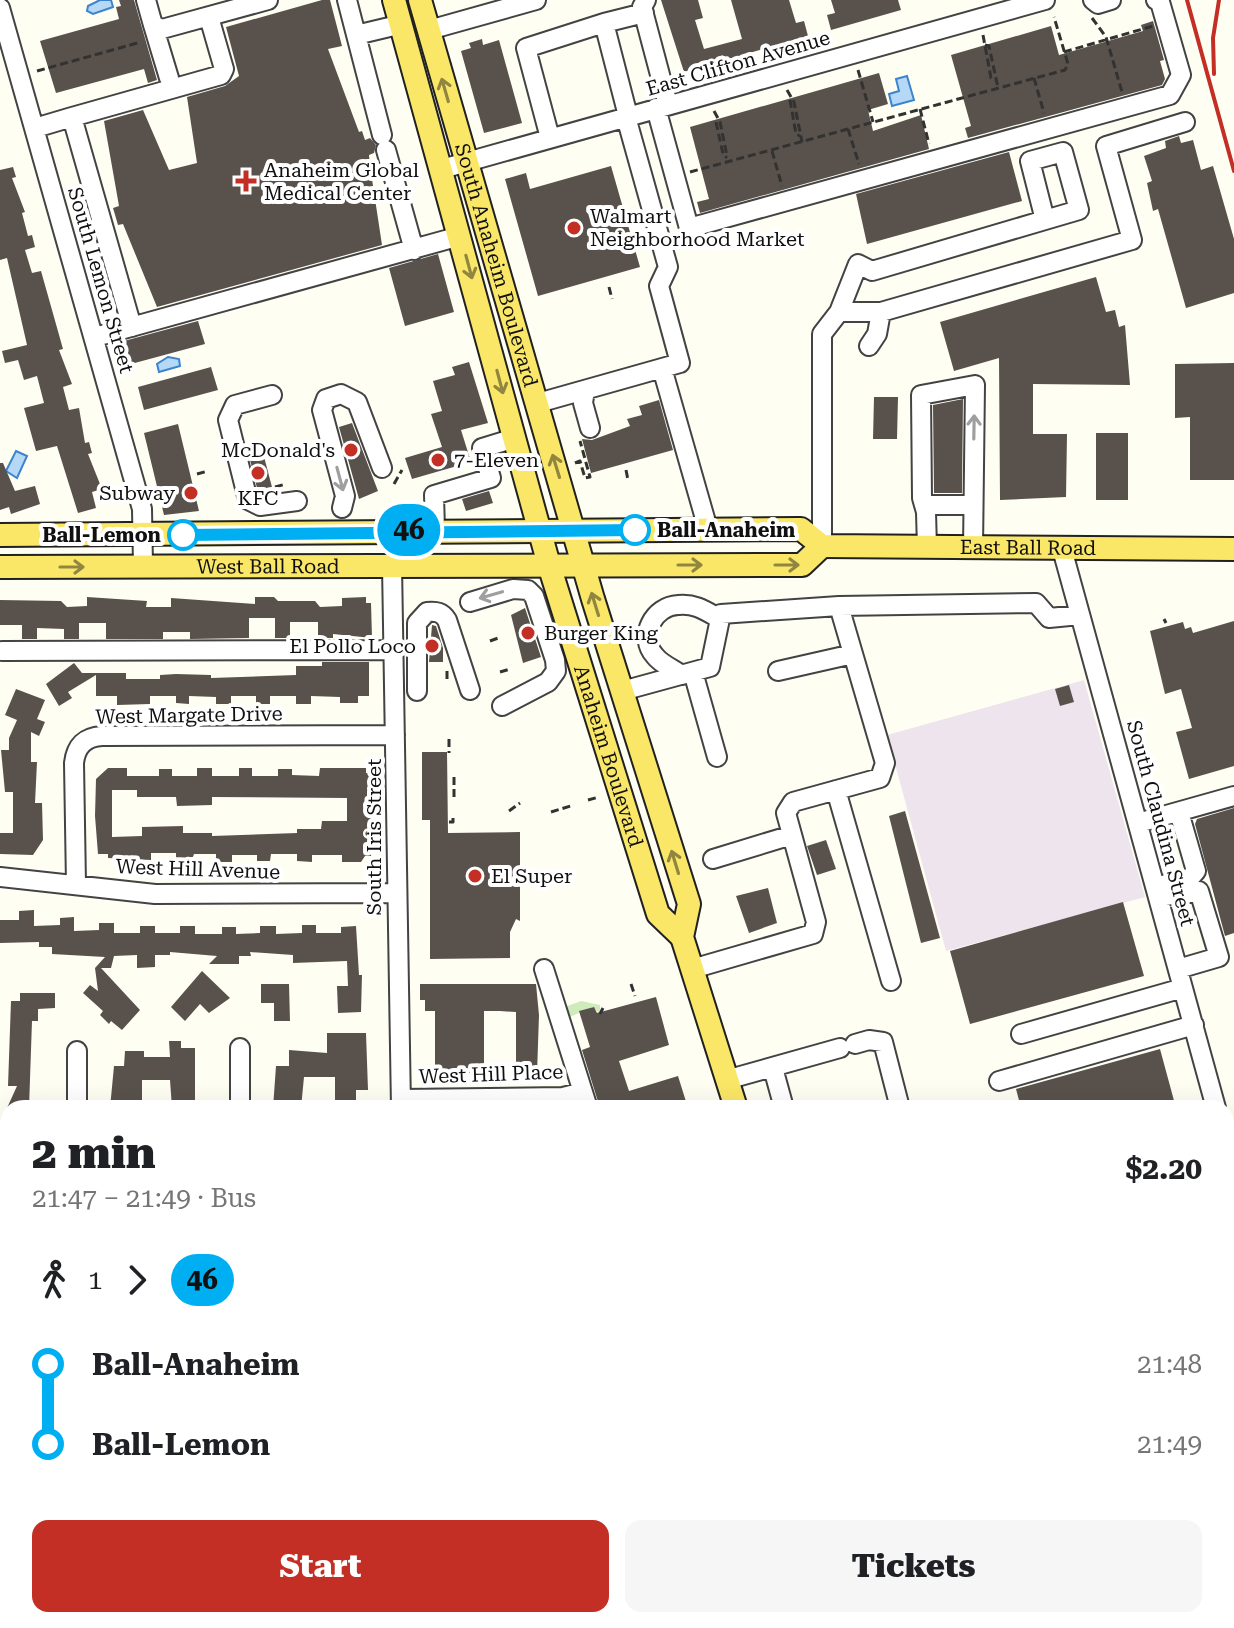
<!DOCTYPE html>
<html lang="en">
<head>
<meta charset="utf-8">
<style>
  :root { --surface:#fff; --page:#f6f6f6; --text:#202124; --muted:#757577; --accent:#c32f25 }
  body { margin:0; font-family:"Roboto Serif",serif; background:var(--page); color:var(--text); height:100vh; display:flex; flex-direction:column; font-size:30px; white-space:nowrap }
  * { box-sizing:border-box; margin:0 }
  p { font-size:26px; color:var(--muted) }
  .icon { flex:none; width:44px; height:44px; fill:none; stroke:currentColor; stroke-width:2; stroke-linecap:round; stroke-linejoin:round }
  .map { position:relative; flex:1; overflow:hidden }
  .panel { position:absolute; left:0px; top:1100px; width:1234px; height:528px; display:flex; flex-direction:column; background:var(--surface); border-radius:24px 24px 0 0; box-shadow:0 8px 32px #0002 }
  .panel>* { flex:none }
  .badge { padding:0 16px; border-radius:26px; font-size:28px; line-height:52px }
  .map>.badge { position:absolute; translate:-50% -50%; box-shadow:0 0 0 4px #fff }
  .legs { display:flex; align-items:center; gap:12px; height:88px; padding:0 32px; font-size:26px }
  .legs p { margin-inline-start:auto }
  .overview { display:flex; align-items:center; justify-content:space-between; height:136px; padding:0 32px }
  h1 { font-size:44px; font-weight:800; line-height:60px }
  .button { display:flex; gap:16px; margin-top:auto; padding:16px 32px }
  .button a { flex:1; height:92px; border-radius:16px; background:var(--accent); color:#fff; font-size:32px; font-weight:800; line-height:92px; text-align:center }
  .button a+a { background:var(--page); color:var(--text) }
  ul { padding:0 32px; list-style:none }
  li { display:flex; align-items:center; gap:28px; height:80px; font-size:30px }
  li i { display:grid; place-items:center; width:12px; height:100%; margin:0 10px; background:currentColor }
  li i::after { content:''; width:20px; height:20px; margin:-10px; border:6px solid; border-radius:50%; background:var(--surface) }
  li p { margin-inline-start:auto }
  li:first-child i { background:linear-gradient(#0000 50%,currentColor 0) }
  li:last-child i { background:linear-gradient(currentColor 50%,#0000 0) }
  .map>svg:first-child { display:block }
  .industrial { fill:#eee4ee }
  .green { fill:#ceebbb }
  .water { fill:#b6d8f7; stroke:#3c84cf; stroke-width:2 }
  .building { fill:#59524c; fill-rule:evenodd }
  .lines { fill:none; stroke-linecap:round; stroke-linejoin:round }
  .minor-casing { stroke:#434343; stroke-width:22 }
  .major-casing { stroke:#212121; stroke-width:26 }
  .path { stroke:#323232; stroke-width:3; stroke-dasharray:8 4; stroke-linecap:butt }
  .minor { stroke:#fff; stroke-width:18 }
  .major { stroke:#fae768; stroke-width:22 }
  .rail { stroke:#c32f25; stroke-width:4 }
  .oneway { stroke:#918640 }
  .oneway2 { stroke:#9f9f9f }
  .line-1-casing { stroke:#fff; stroke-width:18 }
  .line-1 { stroke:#00aff2; stroke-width:12 }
  .poi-dot { fill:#c32f25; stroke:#fff; stroke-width:3 }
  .stop-1-dot { fill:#fff; stroke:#00aff2; stroke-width:4 }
  .labels { text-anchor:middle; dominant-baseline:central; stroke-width:8; stroke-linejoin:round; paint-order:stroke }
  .street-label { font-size:20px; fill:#101010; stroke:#fff }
  .poi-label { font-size:20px; fill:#101010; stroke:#fff; text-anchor:start }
  .stop-label { font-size:20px; font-weight:bold; fill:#101010; stroke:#fff; text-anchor:start }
</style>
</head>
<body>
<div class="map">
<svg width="1234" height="1628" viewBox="0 0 1234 1628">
  <rect width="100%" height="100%" fill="#fffef3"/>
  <path class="industrial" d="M 1084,680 L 1145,897 L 946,951 L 887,735 Z"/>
  <path class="green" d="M 581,1001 L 600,1005 L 600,1014 L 593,1007 L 565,1019 L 562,1008 Z
    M 106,1620 L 293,1620 L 293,1628 L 106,1628 Z"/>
  <path class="water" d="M 100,0 L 111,0 L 113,7 L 93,14 L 87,11 L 88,6 Z
    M 907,76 L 914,100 L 892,106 L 889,94 L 899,91 L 896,79 Z
    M 168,357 L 179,359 L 180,366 L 159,372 L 157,364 Z
    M 16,451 L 27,456 L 17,478 L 6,471 Z"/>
  <path class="building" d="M 119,0 L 134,0 L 157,80 L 148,83 L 144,69 L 56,93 L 40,41 L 119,19 L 116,7 L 121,6 Z
    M 322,0 L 330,0 L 342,46 L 328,49 L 359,132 L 362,131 L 365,140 L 370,138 L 376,145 L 374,153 L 369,155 L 370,166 L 382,245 L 157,307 L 123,224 L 118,225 L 113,208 L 119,206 L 104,121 L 143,110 L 169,170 L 197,163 L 187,97 L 225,86 L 239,76 L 226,27 Z
    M 661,0 L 698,0 L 703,18 L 695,20 L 704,49 L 742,39 L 731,0 L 789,0 L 796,23 L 804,21 L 808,36 L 684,72 Z
    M 831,0 L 898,0 L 901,10 L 831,30 L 827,15 L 835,13 Z
    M 1153,21 L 1164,60 L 1160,61 L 1165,79 L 1162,85 L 968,138 L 965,128 L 971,126 L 951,55 L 1051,26 L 1059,55 L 1143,31 L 1141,25 Z
    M 482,39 L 483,45 L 499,40 L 522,123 L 484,133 L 461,51 L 471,48 L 469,43 Z
    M 879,73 L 888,104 L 868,110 L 873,131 L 921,115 L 929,149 L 700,213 L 697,202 L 709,199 L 690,127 Z
    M 1179,136 L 1181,143 L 1193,140 L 1201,170 L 1213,166 L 1234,239 L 1234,293 L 1186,308 L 1158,209 L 1153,211 L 1147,183 L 1152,181 L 1144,156 L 1166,148 L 1165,141 Z
    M 1009,152 L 1022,201 L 867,244 L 856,194 Z
    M 611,166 L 640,267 L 538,296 L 505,179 L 526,173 L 530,189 Z
    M 13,167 L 16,177 L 12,178 L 25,212 L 22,213 L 28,236 L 32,235 L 35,247 L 25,250 L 32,273 L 41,271 L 63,349 L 59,350 L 72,384 L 63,387 L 69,410 L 79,408 L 85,443 L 89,442 L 92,453 L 88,454 L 102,489 L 92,492 L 96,508 L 78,513 L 57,446 L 36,451 L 24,408 L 44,403 L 37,376 L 24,380 L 18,360 L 5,363 L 2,351 L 27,345 L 7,258 L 0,260 L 0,170 Z
    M 438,254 L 454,312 L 405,326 L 389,268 Z
    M 1096,277 L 1106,312 L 1115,310 L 1119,327 L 1125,325 L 1130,385 L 1033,384 L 1033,434 L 1067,434 L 1066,497 L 1000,500 L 999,358 L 954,371 L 940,322 Z
    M 198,321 L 205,344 L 131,364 L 124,341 Z
    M 469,362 L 488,423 L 461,430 L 471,462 L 412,479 L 405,458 L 442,447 L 431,414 L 442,411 L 433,381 L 455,375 L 452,367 Z
    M 1234,363 L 1234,480 L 1190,480 L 1190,417 L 1175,418 L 1175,364 Z
    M 211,367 L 218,390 L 144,410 L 138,387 Z
    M 874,397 L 898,397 L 897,439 L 873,439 Z
    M 963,399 L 962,493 L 934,493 L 933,405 Z
    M 659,400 L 673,450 L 591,473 L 582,439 L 592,440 L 630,426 L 627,419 L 642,415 L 639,406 Z
    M 352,423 L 378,491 L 359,499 L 339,427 Z
    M 178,424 L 199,511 L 164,515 L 144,433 Z
    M 1096,433 L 1128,433 L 1128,500 L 1096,500 Z
    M 262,449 L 273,491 L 262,494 L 258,492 L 248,452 Z
    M 0,463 L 3,463 L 15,491 L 35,486 L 40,504 L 11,514 L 9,507 L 0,510 Z
    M 489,491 L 493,503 L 466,511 L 462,499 Z
    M 87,597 L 147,601 L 146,607 L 171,607 L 171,598 L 255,604 L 255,597 L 274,597 L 278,601 L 315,601 L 320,607 L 342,606 L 342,598 L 366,597 L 366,603 L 371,603 L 372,638 L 333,634 L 333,638 L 318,638 L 318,622 L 290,622 L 290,638 L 275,638 L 275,618 L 249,618 L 249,638 L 190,639 L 190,632 L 163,632 L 163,639 L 106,639 L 106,623 L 79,623 L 79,639 L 64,639 L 64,629 L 37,628 L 37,639 L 22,639 L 22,625 L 0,625 L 0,600 L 61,601 L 67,607 L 87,606 Z
    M 525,608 L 541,657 L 523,663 L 511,615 Z
    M 1234,621 L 1234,766 L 1189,779 L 1176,732 L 1192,728 L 1181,689 L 1165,694 L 1150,631 L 1183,622 L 1185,629 L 1191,627 L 1193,633 Z
    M 432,625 L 436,626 L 443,648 L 443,662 L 429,662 Z
    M 322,662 L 369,662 L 369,696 L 358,696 L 358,703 L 340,703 L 340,697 L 311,696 L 311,704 L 296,704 L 296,696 L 270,696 L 270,704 L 256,704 L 256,696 L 231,696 L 231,704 L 216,704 L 216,697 L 189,696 L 189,704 L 176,703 L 176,696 L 150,696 L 150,704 L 117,705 L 117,696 L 96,696 L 96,675 L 68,692 L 72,698 L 59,706 L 46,684 L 74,663 L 82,673 L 126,673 L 126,679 L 160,679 L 160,675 L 176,674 L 211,675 L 211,678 L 296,675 L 296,666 L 322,666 Z
    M 1069,685 L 1074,702 L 1060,706 L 1055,689 Z
    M 16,689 L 45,700 L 37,719 L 45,722 L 39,736 L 31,732 L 31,762 L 37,762 L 35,803 L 42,803 L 43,840 L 33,855 L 0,854 L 0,833 L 13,833 L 13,792 L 5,792 L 1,750 L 9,750 L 9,738 L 17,720 L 5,715 Z
    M 422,752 L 447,752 L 448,833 L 520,832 L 520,921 L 516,919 L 510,932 L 510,958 L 430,959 L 430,820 L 422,820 Z
    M 108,768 L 127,768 L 127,776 L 159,776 L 159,769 L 172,769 L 172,776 L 197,776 L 197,768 L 212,768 L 212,776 L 239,776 L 239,768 L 252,768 L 252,776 L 278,776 L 278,769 L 292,769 L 292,775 L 319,776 L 320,768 L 366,768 L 366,773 L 371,773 L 371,856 L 365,856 L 361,862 L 342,862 L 342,855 L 312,855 L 312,862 L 297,861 L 297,854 L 271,854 L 270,861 L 257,861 L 257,855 L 232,855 L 232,862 L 216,862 L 216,854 L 194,854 L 191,862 L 176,862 L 176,853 L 151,853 L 151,860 L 108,858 L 108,854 L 98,854 L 95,816 L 96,779 ZM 112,790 L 137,790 L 137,797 L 176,797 L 177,806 L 212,805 L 212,797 L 347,798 L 347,821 L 322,821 L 321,829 L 297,829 L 297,833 L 212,836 L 212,833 L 183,833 L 183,826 L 142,827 L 142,836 L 112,837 Z
    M 1234,808 L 1234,933 L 1225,936 L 1195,824 L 1197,819 Z
    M 905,811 L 940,938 L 921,943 L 889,816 Z
    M 826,840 L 836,869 L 817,875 L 807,846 Z
    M 768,888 L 777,923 L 749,933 L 736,896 Z
    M 1123,902 L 1144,976 L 970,1024 L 950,951 Z
    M 34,910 L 34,926 L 60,925 L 60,918 L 74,917 L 74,931 L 99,930 L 99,923 L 114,923 L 114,933 L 140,933 L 140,926 L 155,926 L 155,933 L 180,933 L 180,926 L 195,926 L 195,934 L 222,934 L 222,927 L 236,927 L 236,934 L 260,933 L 260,926 L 276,926 L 276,934 L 302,933 L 302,925 L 316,925 L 316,933 L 341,933 L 341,927 L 356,926 L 359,975 L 362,975 L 361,1012 L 338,1013 L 337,986 L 348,986 L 347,961 L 293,963 L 293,955 L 250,952 L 251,956 L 239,956 L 239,964 L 209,964 L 217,956 L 170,952 L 170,955 L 155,955 L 155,967 L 137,968 L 137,955 L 114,956 L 111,968 L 101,968 L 140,1010 L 122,1030 L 111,1021 L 109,1024 L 100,1015 L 103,1011 L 83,993 L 90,985 L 98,991 L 95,968 L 105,957 L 52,954 L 52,947 L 39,947 L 39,942 L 0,943 L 0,920 L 19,920 L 19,911 Z
    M 202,971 L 230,998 L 209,1013 L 200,1004 L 185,1021 L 171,1007 Z
    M 261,984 L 289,984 L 290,1021 L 274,1021 L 274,1003 L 261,1003 Z
    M 420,984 L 536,984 L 539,1015 L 537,1074 L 516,1073 L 516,1012 L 500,1011 L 484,1011 L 484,1073 L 435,1073 L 435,1011 L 425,1011 L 425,1000 L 420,1000 Z
    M 20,993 L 55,993 L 55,1008 L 38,1009 L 38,1021 L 32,1021 L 29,1108 L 7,1108 L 17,1086 L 8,1086 L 11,1001 L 20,1001 Z
    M 656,997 L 669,1045 L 619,1061 L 629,1091 L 678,1076 L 688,1108 L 600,1108 L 582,1050 L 590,1047 L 579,1011 L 594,1007 L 597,1013 Z
    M 327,1033 L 366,1033 L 368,1090 L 356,1090 L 356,1108 L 335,1108 L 335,1077 L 304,1077 L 301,1108 L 273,1108 L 276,1066 L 289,1066 L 289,1050 L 327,1053 Z
    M 169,1041 L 181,1041 L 181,1048 L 195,1048 L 195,1108 L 172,1108 L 170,1080 L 142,1080 L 142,1106 L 110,1108 L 114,1066 L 124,1066 L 125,1051 L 144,1051 L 144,1057 L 170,1057 Z
    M 1160,1049 L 1176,1108 L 1021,1108 L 1016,1089 Z"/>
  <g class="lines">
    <g class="minor-casing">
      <path id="minor" d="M 146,0 L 153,25 L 162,29 L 268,0
        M 347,0 L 382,135
        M 646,0 L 642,7 L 668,105
        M 1093,0 L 1098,4 L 1111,0
        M 0,8 L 142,509 L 143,566
        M 604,23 L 644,13
        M 153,25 L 169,78
        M 429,30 L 536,0
        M 356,35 L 402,24
        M 656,108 L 689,228 L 1170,95 L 1181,75 L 1160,2 L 1156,0
        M 72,117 L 221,75 L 224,69 L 209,17
        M 35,128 L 72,117 L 132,327
        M 550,138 L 526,48 L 604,23 L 628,116
        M 386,150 L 414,250
        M 442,169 L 1045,0
        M 839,312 L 881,312 L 1132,240 L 1106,146 L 1185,122
        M 95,337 L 460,236
        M 869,346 L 877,334 L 881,312
        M 662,368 L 708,529
        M 585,390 L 583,403 L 590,428
        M 272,395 L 235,405 L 228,420 L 248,500 L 260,506 L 297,501
        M 538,403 L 680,363 L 659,286 L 668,267 L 626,117
        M 924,505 L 973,505
        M 342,508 L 345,496 L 322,410 L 326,399 L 341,394 L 357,402 L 382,468
        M 435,530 L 434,495 L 491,478 L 482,448 L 515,438
        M 822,546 L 822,334 L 839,312 L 858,264 L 872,271 L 1045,220 L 1030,161 L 1063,152 L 1079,210 L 1045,220
        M 927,548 L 926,512 L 922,498 L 921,395 L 975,385 L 973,549
        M 1062,549 L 1216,1108
        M 392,565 L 401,1108
        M 470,602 L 513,589 L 528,590 L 534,596 L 555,660 L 556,671 L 548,682 L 502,706
        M 839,606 L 1036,603 L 1049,618 L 1080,615
        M 2,651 L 393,650
        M 778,671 L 853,654
        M 693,672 L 717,757
        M 682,675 C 673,669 661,664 655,656 C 637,636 654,606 678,605 C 695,603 706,611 720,619
        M 417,691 L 417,623 L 427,612 C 436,611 442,612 447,620 L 470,690
        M 622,691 L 710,667 L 721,614 L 839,606 L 885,763 L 880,778 L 793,802 L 786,813 L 816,922 L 813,934 L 692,969
        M 836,790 L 891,981
        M 1138,823 L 1234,796
        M 713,859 L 792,835
        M 0,877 L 155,894 L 396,893
        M 1166,884 L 1190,878 L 1196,871 L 1179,812
        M 76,885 L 74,763 C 76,746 85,737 102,736 L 395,735
        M 1158,897 L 1199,891 L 1219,957 L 1178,969
        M 544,969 L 588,1108
        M 1021,1034 L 1183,988
        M 855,1044 L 869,1040 L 883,1042 L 900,1108
        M 240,1048 L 240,1108
        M 77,1051 L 77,1108
        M 773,1068 L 784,1108
        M 726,1080 L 840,1048
        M 999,1081 L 1194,1025
        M 401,1099 L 563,1097 L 583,1092
        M 1226,1143 L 1234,1172
        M 1226,1235 L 1234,1233
        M 0,1309 L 8,1309
        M 1226,1319 L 1234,1316
        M 1226,1423 L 1234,1422
        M 1226,1451 L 1234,1449
        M 1226,1589 L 1234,1589
        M 1226,1619 L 1234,1619
        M 935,1620 L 935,1628
        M 1040,1620 L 1040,1628
        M 1100,1620 L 1100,1628
        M 1131,1620 L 1151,1620
        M 3,1628 L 2,1402 L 8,1402"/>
    </g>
    <g class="major-casing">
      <g id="major">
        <path id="s1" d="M 394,0 L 549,565 L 658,914 L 682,937"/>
        <path id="s2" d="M 420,0 L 593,599 L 689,904 L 682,937 L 736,1108"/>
        <path id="s3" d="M 0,535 L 801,529 L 822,546 L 1234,549"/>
        <path id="s4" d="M 0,567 L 802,565 L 822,546"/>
        <path d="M 874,1620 L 875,1628"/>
      </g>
    </g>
    <path class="path" d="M 1092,18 L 1106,37 L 1122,92
      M 983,35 L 991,78 L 996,80
      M 985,45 L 989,46 L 998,88
      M 1064,52 L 1153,26
      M 858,70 L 873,122
      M 37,71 L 141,42
      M 1034,78 L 1044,113
      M 787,90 L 794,102 L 802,142
      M 790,100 L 796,134 L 800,136
      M 920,109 L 929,144
      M 714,111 L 720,122 L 727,156
      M 716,122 L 723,154 L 727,158
      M 848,129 L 859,164
      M 772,151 L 782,186
      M 690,172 L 1065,70 L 1068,64 L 1054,17
      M 609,287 L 612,299
      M 575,463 L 580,461 L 585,478 L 590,477 L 580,441
      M 626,470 L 628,480
      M 197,474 L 208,471
      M 394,484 L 402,470
      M 275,487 L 286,484
      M 1164,619 L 1166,623
      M 490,641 L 501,637
      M 447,671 L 447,682
      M 500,672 L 510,669
      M 449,739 L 449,753
      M 454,777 L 454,800
      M 588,800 L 599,797
      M 509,811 L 520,803
      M 551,812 L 574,805
      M 449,822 L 453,822 L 453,815
      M 631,984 L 635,996
      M 600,1014 L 603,1008
      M 1226,1275 L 1234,1273"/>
    <use href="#minor" class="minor"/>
    <use href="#major" class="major"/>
    <path class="rail" d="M 1187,0 L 1234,171
      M 1214,74 L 1213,38 L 1219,0"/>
  </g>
  <defs><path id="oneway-shaft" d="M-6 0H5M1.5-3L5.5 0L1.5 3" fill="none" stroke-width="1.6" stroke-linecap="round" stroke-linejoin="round" transform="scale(2)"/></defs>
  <g class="oneway">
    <use href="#oneway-shaft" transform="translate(445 90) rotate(-106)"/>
    <use href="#oneway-shaft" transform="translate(469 267) rotate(75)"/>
    <use href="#oneway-shaft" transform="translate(500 382) rotate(75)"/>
    <use href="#oneway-shaft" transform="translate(556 466) rotate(-107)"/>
    <use href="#oneway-shaft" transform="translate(690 565)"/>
    <use href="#oneway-shaft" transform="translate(787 565)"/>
    <use href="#oneway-shaft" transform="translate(72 567)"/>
    <use href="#oneway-shaft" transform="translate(595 604) rotate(-107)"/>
    <use href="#oneway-shaft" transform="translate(675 862) rotate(-107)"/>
  </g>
  <g class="oneway2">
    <use href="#oneway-shaft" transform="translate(974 427) rotate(-89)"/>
    <use href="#oneway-shaft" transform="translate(340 479) rotate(75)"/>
    <use href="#oneway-shaft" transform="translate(491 595) rotate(164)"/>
  </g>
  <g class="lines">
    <g class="line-1-casing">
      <path id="line-1" d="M 183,535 L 635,530"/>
    </g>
    <use href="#line-1" class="line-1"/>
  </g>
  <g class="poi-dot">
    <path d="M242 169h8v8h8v8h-8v8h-8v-8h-8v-8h8z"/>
    <circle cx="574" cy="228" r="8"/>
    <circle cx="351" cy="450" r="8"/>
    <circle cx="438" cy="460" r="8"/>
    <circle cx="258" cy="473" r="8"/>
    <circle cx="191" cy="493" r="8"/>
    <circle cx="528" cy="633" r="8"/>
    <circle cx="432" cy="646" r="8"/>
    <circle cx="475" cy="876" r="8"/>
  </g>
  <g class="stop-1-dot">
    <circle cx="635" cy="530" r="14"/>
    <circle cx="183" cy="535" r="14"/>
  </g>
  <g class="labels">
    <g class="street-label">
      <text transform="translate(738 63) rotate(-16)">East Clifton Avenue</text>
      <text stroke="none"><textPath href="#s2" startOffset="276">South Anaheim Boulevard</textPath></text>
      <text transform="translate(101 280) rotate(74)">South Lemon Street</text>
      <text stroke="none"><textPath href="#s3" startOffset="1034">East Ball Road</textPath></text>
      <text stroke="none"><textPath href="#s4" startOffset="268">West Ball Road</textPath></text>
      <text transform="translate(189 715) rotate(-1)">West Margate Drive</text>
      <text stroke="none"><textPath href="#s1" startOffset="786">Anaheim Boulevard</textPath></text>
      <text transform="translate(1161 823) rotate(75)">South Claudina Street</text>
      <text transform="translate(374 837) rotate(-90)">South Iris Street</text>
      <text transform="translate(198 869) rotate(2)">West Hill Avenue</text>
      <text transform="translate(491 1074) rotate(-2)">West Hill Place</text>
    </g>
    <g class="poi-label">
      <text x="264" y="170">Anaheim Global<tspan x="264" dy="23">Medical Center</tspan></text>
      <text x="590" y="216">Walmart<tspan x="590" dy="23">Neighborhood Market</tspan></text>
      <text x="335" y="450" text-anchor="end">McDonald's</text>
      <text x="454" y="460">7-Eleven</text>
      <text x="175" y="493" text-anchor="end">Subway</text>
      <text x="258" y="498" text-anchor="middle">KFC</text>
      <text x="544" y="633">Burger King</text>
      <text x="416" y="646" text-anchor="end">El Pollo Loco</text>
      <text x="491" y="876">El Super</text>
    </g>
    <g class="stop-label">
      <text x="657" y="530">Ball-Anaheim</text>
      <text x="161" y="535" text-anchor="end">Ball-Lemon</text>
    </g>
  </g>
</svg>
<b class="badge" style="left:409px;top:530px;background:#00aff2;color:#111">46</b>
<section class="panel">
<div class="overview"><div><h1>2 min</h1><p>21:47 – 21:49 · Bus</p></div><b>$2.20</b></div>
<div class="legs"><svg class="icon" aria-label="walk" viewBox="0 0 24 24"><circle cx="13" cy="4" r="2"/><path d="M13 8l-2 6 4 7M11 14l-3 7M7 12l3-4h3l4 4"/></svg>1<svg class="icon" aria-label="forward" viewBox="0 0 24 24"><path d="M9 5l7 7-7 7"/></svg><b class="badge" style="background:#00aff2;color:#111">46</b></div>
<ul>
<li><i style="color:#00aff2"></i><b>Ball-Anaheim</b><p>21:48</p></li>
<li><i style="color:#00aff2"></i><b>Ball-Lemon</b><p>21:49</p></li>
</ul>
<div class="button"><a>Start</a><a>Tickets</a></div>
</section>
</div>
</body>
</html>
